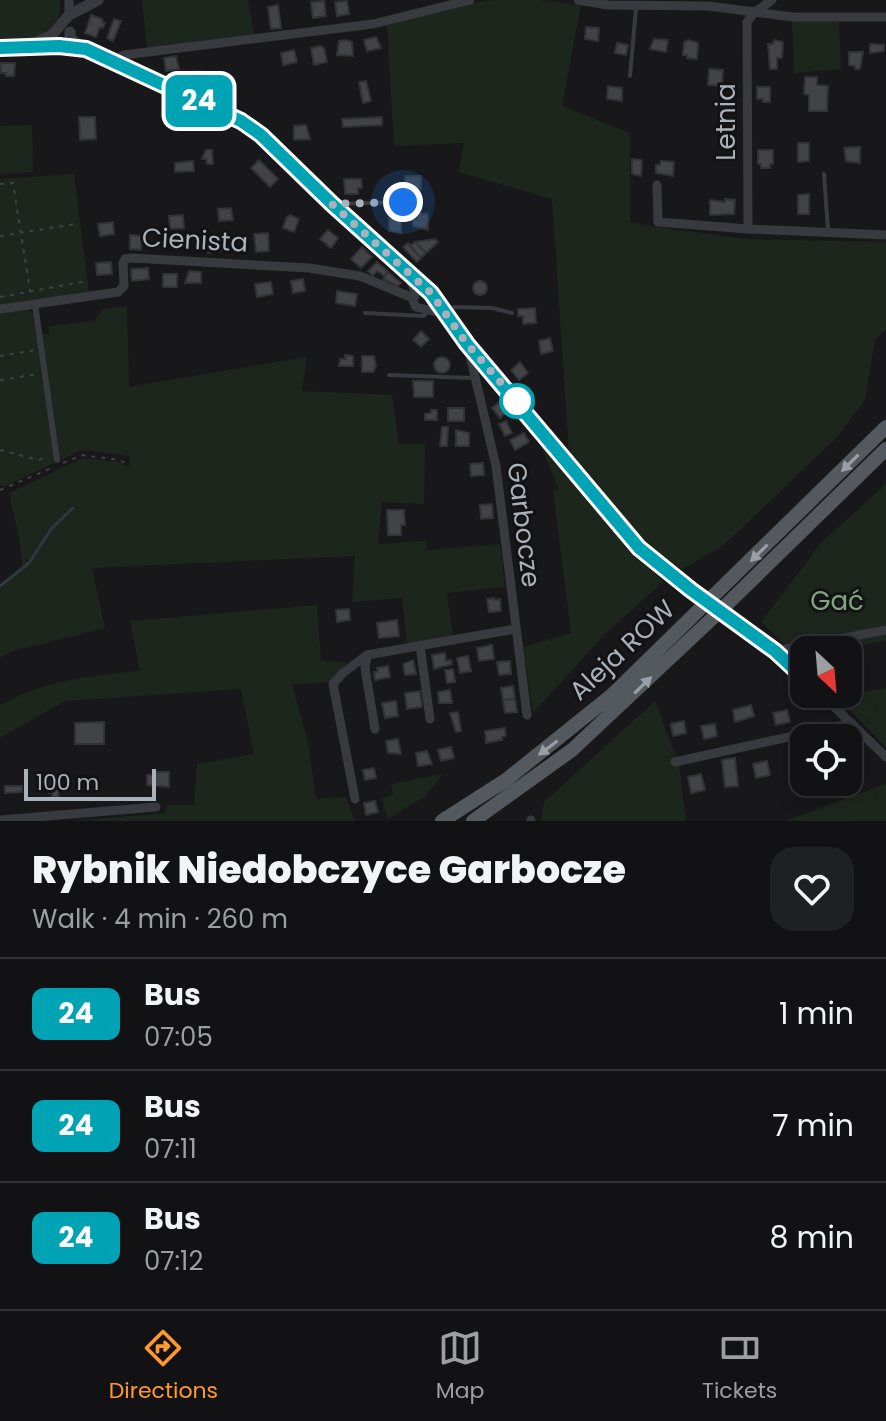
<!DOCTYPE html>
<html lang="en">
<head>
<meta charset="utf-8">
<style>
  :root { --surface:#121214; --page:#1f2022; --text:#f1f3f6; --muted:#9c9ea0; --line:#313234; --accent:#fe9a2c }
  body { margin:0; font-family:Poppins,sans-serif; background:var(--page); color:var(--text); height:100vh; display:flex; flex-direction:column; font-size:30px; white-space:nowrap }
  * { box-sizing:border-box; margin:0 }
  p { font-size:26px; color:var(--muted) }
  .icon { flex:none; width:44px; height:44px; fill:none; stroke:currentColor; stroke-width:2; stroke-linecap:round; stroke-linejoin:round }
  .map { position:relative; height:821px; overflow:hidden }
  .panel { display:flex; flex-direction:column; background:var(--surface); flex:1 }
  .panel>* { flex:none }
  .badge { padding:0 16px; border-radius:12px; font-size:28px; line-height:52px }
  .needle { width:52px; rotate:154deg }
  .controls { position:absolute; left:790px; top:636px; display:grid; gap:16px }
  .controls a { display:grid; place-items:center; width:72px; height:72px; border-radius:16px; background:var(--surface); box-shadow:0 4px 20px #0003,0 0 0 2px var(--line); font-size:40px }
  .scale { position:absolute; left:24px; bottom:20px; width:132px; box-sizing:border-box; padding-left:8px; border:4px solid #a9b1bb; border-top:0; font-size:22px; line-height:28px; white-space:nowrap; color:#a9b1bb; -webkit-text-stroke:6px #131315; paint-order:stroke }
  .you { position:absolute; width:40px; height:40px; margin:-20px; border:6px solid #fff; border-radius:50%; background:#1a73e8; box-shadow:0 0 0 12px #1a73e833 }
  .map>.badge { position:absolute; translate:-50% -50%; box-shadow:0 0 0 4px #fff }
  .round { display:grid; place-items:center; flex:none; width:84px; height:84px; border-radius:24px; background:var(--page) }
  .headline { display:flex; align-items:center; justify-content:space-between; height:136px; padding:0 32px }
  h1 { font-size:38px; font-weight:800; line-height:60px }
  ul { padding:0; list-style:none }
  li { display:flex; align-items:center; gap:24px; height:112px; padding:0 32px; border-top:2px solid var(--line) }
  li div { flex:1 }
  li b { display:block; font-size:30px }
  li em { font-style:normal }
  li .badge { min-width:88px; font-weight:700; text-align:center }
  .tab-bar { display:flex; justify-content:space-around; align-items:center; height:112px; border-top:2px solid var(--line); background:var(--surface); font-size:22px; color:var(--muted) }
  .tab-bar a { display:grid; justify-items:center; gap:4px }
  .tab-bar .current { color:var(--accent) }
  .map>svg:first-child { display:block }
  .green { fill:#1d261d }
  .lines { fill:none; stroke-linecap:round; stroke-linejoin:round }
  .stream { stroke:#2d393f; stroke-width:3 }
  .building { fill:#424347; stroke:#323236; stroke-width:2 }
  .path { stroke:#3e4246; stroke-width:2; stroke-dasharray:4 6; stroke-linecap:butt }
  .service { stroke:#383a3f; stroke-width:4 }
  .pedestrian { stroke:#383a3f; stroke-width:6 }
  .minor { stroke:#383a3f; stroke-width:9 }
  .tertiary { stroke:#383a3f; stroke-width:11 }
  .primary { stroke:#54585f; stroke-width:14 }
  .oneway { fill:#989fa9 }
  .line-casing { stroke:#fff; stroke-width:18 }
  .line { stroke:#00a3b4; stroke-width:12 }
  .walk { stroke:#a9b1bb; stroke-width:8; stroke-dasharray:0 14.4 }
  .stop-dot { fill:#fff; stroke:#00a3b4; stroke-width:4 }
  .labels { text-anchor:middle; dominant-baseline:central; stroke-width:6; stroke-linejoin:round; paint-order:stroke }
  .street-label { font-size:26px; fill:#a9b1bb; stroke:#131315 }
  .park-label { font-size:26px; fill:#82a77f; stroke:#131315 }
</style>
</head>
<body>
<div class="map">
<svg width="886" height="821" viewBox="0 0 886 821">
  <rect width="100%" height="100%" fill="#18181a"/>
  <path class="green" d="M 0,0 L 60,0 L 59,18 L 43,35 L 31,39 L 0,41 Z
    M 142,0 L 248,0 L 254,34 L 147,48 Z
    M 492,0 L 540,0 L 581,5 L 562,106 L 630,133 L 630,223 L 744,239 L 886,242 L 886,329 L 875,340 L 865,400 L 836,438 L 723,546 L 682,569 L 645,546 L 569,452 L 552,199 L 458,172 L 464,143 L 394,146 L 387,26 L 394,22 L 449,7 Z
    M 839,20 L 841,69 L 794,73 L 792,21 Z
    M 32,125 L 33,172 L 0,174 L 0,126 Z
    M 74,174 L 89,292 L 0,306 L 0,179 Z
    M 127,306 L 129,387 L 307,357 L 302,391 L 392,395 L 399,444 L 425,444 L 424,504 L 382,502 L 378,544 L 427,541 L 427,550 L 500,544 L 505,587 L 447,593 L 453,637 L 407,644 L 402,598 L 352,602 L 355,556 L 92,568 L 105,628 L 13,651 L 0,658 L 0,586 L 23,569 L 19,537 L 9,493 L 83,458 L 120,462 L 131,469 L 129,456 L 82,450 L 5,486 L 0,485 L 0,312 L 27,307 L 32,313 L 39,312 L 42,334 L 49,333 L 49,326 L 95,321 L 103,309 Z
    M 536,433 L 663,582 L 605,634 L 533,713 L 523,647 L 571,633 L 553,490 L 559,491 Z
    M 886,484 L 886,640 L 841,650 L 804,650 L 804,658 L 801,659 L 761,622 L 822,542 Z
    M 317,605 L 321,660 L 347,663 L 329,682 L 292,685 L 308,742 L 316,799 L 346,797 L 355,821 L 71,821 L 166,813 L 166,805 L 194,805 L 197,764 L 254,754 L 241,689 L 65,701 L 0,738 L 0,705 C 46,680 88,676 140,671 L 130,621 Z
    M 886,688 L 886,748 L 836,696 Z
    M 655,701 L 679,765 L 686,821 L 541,821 L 544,802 Z
    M 442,774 L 426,796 L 388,819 L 382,798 L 393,795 L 391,784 Z
    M 886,784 L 886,821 L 784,821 Z"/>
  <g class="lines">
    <path class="stream" d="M 0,586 L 29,563 L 52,528 L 73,508"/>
  </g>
  <path class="building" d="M 324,1 L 326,16 L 313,18 L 311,2 Z
    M 347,1 L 349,14 L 337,16 L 335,2 Z
    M 278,5 L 281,28 L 271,29 L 268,7 Z
    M 91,15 L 102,19 L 102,22 L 105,23 L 103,28 L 100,27 L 96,37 L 85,33 Z
    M 114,19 L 121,21 L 113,41 L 107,38 Z
    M 586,27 L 599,28 L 598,41 L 585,39 Z
    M 376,37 L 381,48 L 367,51 L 364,40 Z
    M 654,39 L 668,40 L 666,52 L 650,49 Z
    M 346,40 L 352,42 L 353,56 L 337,55 L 339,41 Z
    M 689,40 L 698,43 L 697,59 L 687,58 L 687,55 L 683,55 L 684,42 Z
    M 774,40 L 783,42 L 782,58 L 777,58 L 777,69 L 770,69 L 768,44 L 773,44 Z
    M 617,43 L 628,45 L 626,55 L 615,53 Z
    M 870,44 L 884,45 L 884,51 L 870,53 Z
    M 320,46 L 324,48 L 327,62 L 314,65 L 311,48 Z
    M 294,50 L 297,62 L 283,65 L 281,53 Z
    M 849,52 L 863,52 L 860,69 L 855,69 L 855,66 L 849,65 Z
    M 176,56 L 179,69 L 166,71 L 164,58 Z
    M 0,63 L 15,63 L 14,76 L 6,76 L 6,73 L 1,73 Z
    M 709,69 L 723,70 L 722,86 L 708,85 Z
    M 201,71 L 202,82 L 191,83 L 190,72 Z
    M 805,77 L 817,77 L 817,85 L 828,86 L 827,111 L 809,111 L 809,95 L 804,94 Z
    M 234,79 L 235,90 L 218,92 L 217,81 Z
    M 366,81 L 371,101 L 363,103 L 359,82 Z
    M 608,86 L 622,88 L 622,101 L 607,99 Z
    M 757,87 L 770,87 L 770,102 L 763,102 L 763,99 L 757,99 Z
    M 79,117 L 95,117 L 96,139 L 80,140 Z
    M 382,117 L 382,125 L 343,127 L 342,119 Z
    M 306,125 L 310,139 L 294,140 L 294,126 Z
    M 798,143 L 809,143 L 809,161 L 798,162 Z
    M 860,147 L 860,163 L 846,161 L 844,148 Z
    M 206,150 L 212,150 L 213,164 L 207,164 L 206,159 L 202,159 Z
    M 758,150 L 773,150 L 773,164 L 770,164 L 770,168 L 761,168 L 761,164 L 758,164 Z
    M 632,159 L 642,160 L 641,176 L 632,174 Z
    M 259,160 L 278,179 L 270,187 L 251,168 Z
    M 193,161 L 194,171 L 175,172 L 175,163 Z
    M 661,161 L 674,162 L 673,176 L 656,173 L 656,165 L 660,165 Z
    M 405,176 L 421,176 L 421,189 L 408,189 L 408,184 L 405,184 Z
    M 344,179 L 361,179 L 362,188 L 358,188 L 358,194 L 345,194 Z
    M 809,194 L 809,214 L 798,214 L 798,195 Z
    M 725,199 L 735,200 L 734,214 L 710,215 L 710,200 L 725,202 Z
    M 231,208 L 233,220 L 219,221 L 218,209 Z
    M 417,213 L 428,214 L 428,230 L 413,226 L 413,219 L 417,219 Z
    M 183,215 L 184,228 L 170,229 L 169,216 Z
    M 290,215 L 299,219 L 294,232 L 283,228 L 287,217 Z
    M 389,218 L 401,219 L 401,233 L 389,231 Z
    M 113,222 L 114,234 L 100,236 L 98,224 Z
    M 328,230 L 338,238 L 331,248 L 320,239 Z
    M 268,233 L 269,251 L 256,252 L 254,234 Z
    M 130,235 L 142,236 L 141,250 L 130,249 Z
    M 221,239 L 222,251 L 208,253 L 206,241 Z
    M 435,239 L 438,242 L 426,253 L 415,242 Z
    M 415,242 L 426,253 L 421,258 L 410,246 Z
    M 408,243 L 421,258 L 417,262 L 403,247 Z
    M 362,247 L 372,257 L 361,268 L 351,259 Z
    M 111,262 L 112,274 L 97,275 L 96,263 Z
    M 377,262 L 388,272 L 384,276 L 377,271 L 373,276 L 368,271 Z
    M 148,268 L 149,279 L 132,281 L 131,269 Z
    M 189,271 L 201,272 L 201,283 L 185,283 Z
    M 388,272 L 401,283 L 398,286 L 383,279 Z
    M 163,274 L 177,274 L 177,287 L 163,287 Z
    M 303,279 L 305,291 L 293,293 L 291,281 Z
    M473 288a7 7 0 1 1 14 0a7 7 0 1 1-14 0Z
    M 271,282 L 273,294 L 257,297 L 255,284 Z
    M 337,291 L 357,294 L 355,306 L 336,303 Z
    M 535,308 L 536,323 L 523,324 L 523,316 L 518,316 L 518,309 Z
    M 421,331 L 429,339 L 421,347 L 413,340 Z
    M 550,338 L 553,351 L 541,354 L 539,341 Z
    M 345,355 L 353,356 L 353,366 L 339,366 L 340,359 L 346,359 Z
    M 362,356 L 374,356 L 376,366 L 373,372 L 362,372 Z
    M434 365a8 8 0 1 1 16 0a8 8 0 1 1-16 0Z
    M 520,362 L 528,373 L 519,380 L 511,370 Z
    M 413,381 L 433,381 L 433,397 L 414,397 Z
    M 502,400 L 510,409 L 500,418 L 492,408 Z
    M 448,408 L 464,408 L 464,421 L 448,421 Z
    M 431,410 L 437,410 L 437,420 L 425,420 L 425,414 L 431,413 Z
    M 506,421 L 512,433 L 505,436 L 499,424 Z
    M 442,427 L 448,427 L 447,446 L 440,446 Z
    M 456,430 L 469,433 L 469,446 L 456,446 Z
    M 524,433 L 529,442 L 515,450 L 510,440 Z
    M 483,463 L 484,475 L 471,476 L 470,464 Z
    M 492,504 L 493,518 L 481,519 L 480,505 Z
    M 387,510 L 404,510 L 405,525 L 401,525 L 401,535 L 388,535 Z
    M 494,598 L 494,600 L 500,599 L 501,611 L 489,612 L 487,599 Z
    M 349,609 L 350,620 L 337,622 L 336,610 Z
    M 397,620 L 399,636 L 379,638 L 377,623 Z
    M 492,645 L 494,659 L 479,661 L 477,648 Z
    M 445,653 L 446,661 L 451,660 L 452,664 L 434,669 L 432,655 Z
    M 468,656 L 471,671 L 460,673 L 457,658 Z
    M 413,660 L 416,674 L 405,675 L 403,664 Z
    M 510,661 L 511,674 L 499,675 L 497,662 Z
    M 388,666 L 390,677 L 375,680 L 374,672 L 378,672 L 377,668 Z
    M 453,669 L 455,682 L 447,683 L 445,670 Z
    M 513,686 L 515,699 L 503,700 L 501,688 Z
    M 450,690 L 452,703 L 439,703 L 438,692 Z
    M 420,691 L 422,707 L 407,709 L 405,693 Z
    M 515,699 L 517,712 L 505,713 L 503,700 Z
    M 396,701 L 398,716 L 385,718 L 382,703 Z
    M 751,705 L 754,716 L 735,722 L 733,710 Z
    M 787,710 L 790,722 L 776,725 L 773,713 Z
    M 458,712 L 461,731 L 456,732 L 450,713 Z
    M 684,721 L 686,733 L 673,736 L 671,724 Z
    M 104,722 L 104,744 L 75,744 L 75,723 Z
    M 715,724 L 717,736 L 704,739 L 701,726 Z
    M 505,728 L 506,736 L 502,737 L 502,740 L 486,743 L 485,731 Z
    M 398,739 L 401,754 L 388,753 L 386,741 Z
    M 451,747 L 454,758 L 441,761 L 438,750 Z
    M 427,751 L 432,764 L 418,766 L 416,753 Z
    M 735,758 L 738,786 L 725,787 L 722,760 Z
    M 767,761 L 770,775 L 756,778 L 753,764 Z
    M 374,768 L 376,778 L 365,780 L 363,770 Z
    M 155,772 L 169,772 L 169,787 L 147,785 L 147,775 L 155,775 Z
    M 701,774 L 705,790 L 691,793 L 688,777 Z
    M 50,779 L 62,780 L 58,797 L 52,797 L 52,793 L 49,793 Z
    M 5,786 L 22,786 L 22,792 L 5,793 Z
    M 375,801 L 378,812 L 366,815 L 364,803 Z"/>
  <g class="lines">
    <path class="path" d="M 0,184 L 13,183 L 30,291
      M 0,236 L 75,224
      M 0,297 L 87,281
      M 0,356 L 35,350
      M 0,380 L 39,374
      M 0,450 L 39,460 L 47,457
      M 63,463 L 82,455 L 120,460 L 130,466
      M 0,490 L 54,467"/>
    <path class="service" d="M 630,76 L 636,8
      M 824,174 L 828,230
      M 335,204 L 403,202
      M 365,313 L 424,316 L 426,312
      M 447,313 L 454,307 L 492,308 L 512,313
      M 389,375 L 472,378"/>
    <path class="pedestrian" d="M 35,304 L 57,460"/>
    <path class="minor" d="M 69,0 L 69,15
      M 578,0 L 608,5 L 708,6 L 755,12 L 772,0
      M 886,17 L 793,17 L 755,12 L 747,22 L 748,229 L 886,235
      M 71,38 L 86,49 L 241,121 L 267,140 L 332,204 L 431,293 L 467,344 L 639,548 L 691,590 L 775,651 L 804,678
      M 113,61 L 124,55 L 373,24 L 470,0
      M 657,185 L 658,222 L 748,229
      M 409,278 L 416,293 L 413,301 L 416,307 L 445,314
      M 0,309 L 118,292 L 124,286 L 123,263 L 125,259 L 132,258 L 309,268 L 360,276 L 413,298
      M 468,347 L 496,466 L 527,715
      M 420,645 L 430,719
      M 775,651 L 886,630
      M 821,694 L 886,757
      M 375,729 L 365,668 L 367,655 L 515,629
      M 675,762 L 852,723
      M 355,799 L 333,684 L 343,673 L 367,655
      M 0,820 L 156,807
      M 531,821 L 531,820"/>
    <path class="tertiary" d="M 29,46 L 52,35 L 69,15 L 98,0
      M 0,48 L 65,46 L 70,40 L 70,32"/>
    <path class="primary" d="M 442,821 L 506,780 L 612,695 L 886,427
      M 473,821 L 572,750 L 718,613 L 886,449"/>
  </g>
  <defs><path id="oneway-solid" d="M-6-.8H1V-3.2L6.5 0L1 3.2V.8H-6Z" transform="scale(2)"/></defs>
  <g class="oneway">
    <use href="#oneway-solid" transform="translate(850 463) rotate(135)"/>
    <use href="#oneway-solid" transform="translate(759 553) rotate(135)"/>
    <use href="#oneway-solid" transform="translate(643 685) rotate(-44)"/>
    <use href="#oneway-solid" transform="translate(548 748) rotate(143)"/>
  </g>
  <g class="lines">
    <g class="line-casing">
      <path id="line" d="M 0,48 L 59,46 L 86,49 L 241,121 L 261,135 L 332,204 L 431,293 L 467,344 L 639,548 L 691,590 L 775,651 L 804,678"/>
    </g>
    <use href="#line" class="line"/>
    <path class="walk" d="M 403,202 L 332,204 L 431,293 L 467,344 L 517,401"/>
  </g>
  <circle class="stop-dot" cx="517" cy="401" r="16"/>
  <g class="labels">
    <g class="street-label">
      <text transform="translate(726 122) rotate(-90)">Letnia</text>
      <text transform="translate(195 240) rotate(3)">Cienista</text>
      <text transform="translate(524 525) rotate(83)">Garbocze</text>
      <text transform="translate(622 650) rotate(-43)">Aleja ROW</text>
    </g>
    <g class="park-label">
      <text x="837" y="601">Gać</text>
    </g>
  </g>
</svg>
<div class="controls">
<a><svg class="needle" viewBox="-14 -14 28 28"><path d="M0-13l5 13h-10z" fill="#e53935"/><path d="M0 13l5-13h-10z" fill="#9c9ea0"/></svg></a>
<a><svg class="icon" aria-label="locate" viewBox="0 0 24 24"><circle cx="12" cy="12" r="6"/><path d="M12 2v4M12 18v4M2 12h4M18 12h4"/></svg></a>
</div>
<div class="scale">100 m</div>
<div class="you" style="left:403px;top:202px"></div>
<b class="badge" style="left:199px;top:101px;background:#00a3b4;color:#fff">24</b>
</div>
<section class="panel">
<div class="headline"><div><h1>Rybnik Niedobczyce Garbocze</h1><p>Walk · 4 min · 260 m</p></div><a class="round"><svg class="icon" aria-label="heart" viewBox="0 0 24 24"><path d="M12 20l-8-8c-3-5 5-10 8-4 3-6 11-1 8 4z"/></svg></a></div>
<ul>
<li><span class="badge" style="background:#00a3b4;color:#fff">24</span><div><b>Bus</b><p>07:05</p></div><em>1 min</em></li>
<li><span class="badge" style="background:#00a3b4;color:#fff">24</span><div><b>Bus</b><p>07:11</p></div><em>7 min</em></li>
<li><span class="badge" style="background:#00a3b4;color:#fff">24</span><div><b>Bus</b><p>07:12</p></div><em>8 min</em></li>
</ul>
</section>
<nav class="tab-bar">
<a class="current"><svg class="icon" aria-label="directions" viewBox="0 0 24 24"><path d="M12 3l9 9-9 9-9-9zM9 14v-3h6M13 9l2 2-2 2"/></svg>Directions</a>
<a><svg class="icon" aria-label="map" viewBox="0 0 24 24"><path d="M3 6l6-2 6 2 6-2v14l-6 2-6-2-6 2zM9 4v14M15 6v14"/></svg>Map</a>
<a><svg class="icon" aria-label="tickets" viewBox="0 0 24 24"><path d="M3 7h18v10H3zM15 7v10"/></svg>Tickets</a>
</nav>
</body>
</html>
